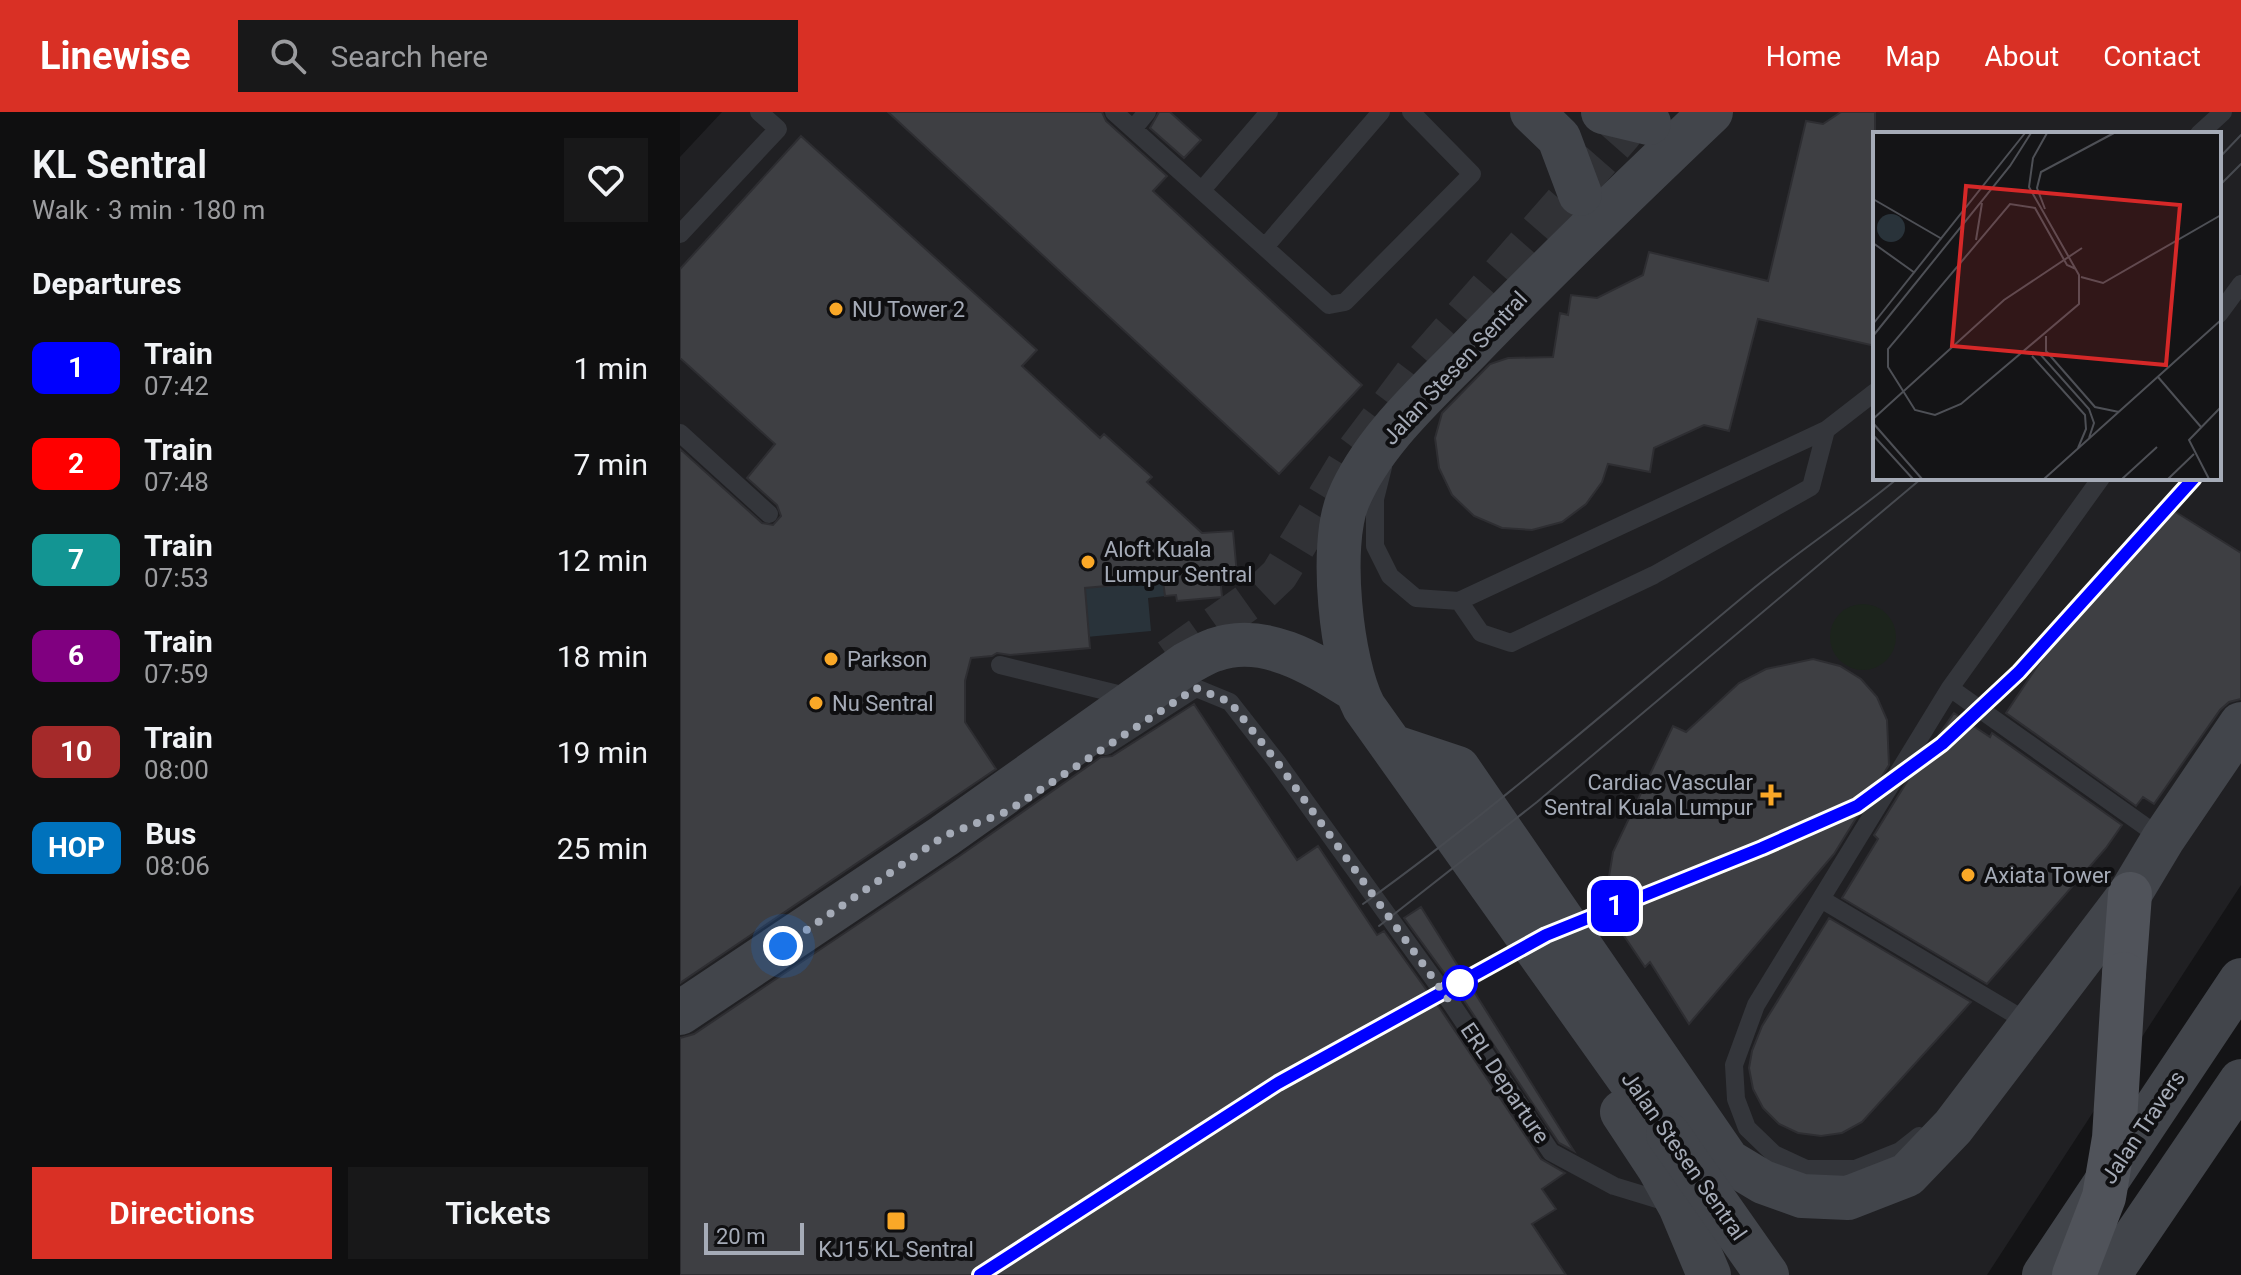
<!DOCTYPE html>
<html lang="en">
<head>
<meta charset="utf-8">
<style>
  :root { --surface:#0f0f10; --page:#181819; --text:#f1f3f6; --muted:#9b9c9f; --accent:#d93025 }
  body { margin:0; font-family:Roboto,sans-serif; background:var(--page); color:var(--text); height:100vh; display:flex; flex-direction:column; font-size:30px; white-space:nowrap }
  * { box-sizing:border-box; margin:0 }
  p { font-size:26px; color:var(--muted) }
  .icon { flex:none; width:44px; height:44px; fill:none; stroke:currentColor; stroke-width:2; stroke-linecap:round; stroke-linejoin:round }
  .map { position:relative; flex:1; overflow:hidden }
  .sheet { display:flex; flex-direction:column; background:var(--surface); width:680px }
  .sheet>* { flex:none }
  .badge { padding:0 16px; border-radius:12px; font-size:28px; line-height:52px }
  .scale { position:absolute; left:24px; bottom:20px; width:100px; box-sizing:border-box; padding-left:8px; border:4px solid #a5abb7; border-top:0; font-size:22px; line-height:28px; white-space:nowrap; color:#a5abb7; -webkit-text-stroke:6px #0f0f11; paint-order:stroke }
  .you { position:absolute; width:40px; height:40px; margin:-20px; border:6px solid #fff; border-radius:50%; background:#1a73e8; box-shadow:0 0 0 12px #1a73e833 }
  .map>.badge { position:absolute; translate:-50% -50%; box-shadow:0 0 0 4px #fff }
  h2 { padding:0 32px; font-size:30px; line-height:72px }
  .round { display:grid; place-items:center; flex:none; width:84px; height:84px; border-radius:0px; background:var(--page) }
  .summary { display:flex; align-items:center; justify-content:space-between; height:136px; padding:0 32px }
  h1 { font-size:38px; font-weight:600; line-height:60px }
  .cta { display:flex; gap:16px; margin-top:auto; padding:16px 32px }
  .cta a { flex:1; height:92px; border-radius:0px; background:var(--accent); color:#fff; font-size:32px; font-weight:600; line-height:92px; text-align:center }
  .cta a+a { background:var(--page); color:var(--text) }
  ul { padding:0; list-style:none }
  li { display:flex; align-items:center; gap:24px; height:96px; padding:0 32px }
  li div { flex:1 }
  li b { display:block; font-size:30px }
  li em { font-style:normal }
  li .badge { min-width:88px; font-weight:700; text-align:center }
  header { display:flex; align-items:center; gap:48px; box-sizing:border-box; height:112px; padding:0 40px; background:var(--accent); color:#fff }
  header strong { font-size:38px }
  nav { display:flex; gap:44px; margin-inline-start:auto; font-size:28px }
  .search { width:560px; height:72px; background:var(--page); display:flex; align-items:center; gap:20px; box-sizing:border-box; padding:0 28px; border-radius:0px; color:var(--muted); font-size:30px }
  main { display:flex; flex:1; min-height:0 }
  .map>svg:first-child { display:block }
  .built { fill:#202023; fill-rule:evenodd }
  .green { fill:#1c241c }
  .water { fill:#29333a }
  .building { fill:#3e3f43; stroke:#2e2e32; stroke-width:2 }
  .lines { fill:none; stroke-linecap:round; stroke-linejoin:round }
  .street-tunnel { stroke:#313236; stroke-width:38; stroke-dasharray:38 19; stroke-linecap:butt }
  .lane { stroke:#34363b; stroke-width:18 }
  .secondary { stroke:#42454b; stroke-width:44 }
  .primary { stroke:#50535a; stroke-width:44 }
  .tram { stroke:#474a50; stroke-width:2 }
  .secondary-bridge { stroke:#42454b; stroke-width:44 }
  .primary-bridge { stroke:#50535a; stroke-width:44 }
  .line-casing { stroke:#fff; stroke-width:18 }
  .line { stroke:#00f; stroke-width:12 }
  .walk { stroke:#a5abb7; stroke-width:8; stroke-dasharray:0 14.4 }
  .poi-dot { fill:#faa827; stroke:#0f0f11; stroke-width:3 }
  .stop-dot { fill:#fff; stroke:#00f; stroke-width:4 }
  .labels { text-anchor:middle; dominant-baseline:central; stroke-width:8; stroke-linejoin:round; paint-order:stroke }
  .poi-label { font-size:22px; fill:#a5abb7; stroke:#0f0f11; text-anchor:start }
  .street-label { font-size:22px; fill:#a5abb7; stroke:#0f0f11 }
  .inset-road { fill:none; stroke:#4e5056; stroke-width:2 }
  .view { fill:#d62828; fill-opacity:0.15; stroke:#d62828; stroke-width:4 }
  .inset-edge { fill:none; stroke:#a5abb7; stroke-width:4 }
</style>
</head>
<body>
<header>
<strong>Linewise</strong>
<div class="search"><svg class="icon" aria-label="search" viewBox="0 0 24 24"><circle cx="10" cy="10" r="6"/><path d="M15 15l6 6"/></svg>Search here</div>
<nav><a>Home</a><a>Map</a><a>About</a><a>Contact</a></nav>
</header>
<main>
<section class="sheet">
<div class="summary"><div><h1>KL Sentral</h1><p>Walk · 3 min · 180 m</p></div><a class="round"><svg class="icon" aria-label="heart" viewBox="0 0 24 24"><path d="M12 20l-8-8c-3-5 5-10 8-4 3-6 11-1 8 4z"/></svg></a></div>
<h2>Departures</h2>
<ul>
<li><span class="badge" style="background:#00f;color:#fff">1</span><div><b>Train</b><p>07:42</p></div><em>1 min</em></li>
<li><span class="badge" style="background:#f00;color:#fff">2</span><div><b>Train</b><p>07:48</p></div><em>7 min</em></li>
<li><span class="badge" style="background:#139593;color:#fff">7</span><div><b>Train</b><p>07:53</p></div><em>12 min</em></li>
<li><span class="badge" style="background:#800080;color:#fff">6</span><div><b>Train</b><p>07:59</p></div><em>18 min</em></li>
<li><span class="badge" style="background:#a52a2a;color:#fff">10</span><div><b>Train</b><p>08:00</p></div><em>19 min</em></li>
<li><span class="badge" style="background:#0072bc;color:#fff">HOP</span><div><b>Bus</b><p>08:06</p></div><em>25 min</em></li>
</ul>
<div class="cta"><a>Directions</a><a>Tickets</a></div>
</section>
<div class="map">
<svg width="1561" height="1163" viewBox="0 0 1561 1163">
  <rect width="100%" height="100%" fill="#141416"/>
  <path class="built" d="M 42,0 L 1561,0 L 1561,773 L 1307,1163 L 0,1163 L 0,45 ZM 1195,22 L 1539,22 L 1539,366 L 1195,366 Z"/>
  <path class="green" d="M1150 525a33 33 0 1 1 66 0a33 33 0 1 1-66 0Z"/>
  <path class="water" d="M 483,469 L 485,484 L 468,486 L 471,519 L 342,531 L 337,482 Z"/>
  <path class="building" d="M 208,0 L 422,0 L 426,9 L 487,64 L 473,79 L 682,273 L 599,362 Z
    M 479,0 L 490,0 L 521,28 L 504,46 L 470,16 Z
    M 1161,0 L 1195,0 L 1195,234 L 1078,207 L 1049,319 L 1024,313 L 974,336 L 970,360 L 928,352 L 922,370 L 906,392 L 882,410 L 852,418 L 822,416 L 794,404 L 772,383 L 759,356 L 755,326 L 762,301 L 810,252 L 828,246 L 873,245 L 880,201 L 888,203 L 891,183 L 917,186 L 963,163 L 969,140 L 1088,169 L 1126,9 L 1143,12 Z
    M 121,24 L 357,238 L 342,254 L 420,326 L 424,322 L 472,365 L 467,370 L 522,421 L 553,419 L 557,463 L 540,464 L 542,485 L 497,489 L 496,483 L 485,484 L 483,469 L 405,476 L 410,536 L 330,543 L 317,541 L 312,544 L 291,546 L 285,569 L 285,610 L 316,657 L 0,871 L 0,337 L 82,411 L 93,413 L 101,404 L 97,393 L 67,366 L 95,332 L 0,246 L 0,157 Z
    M 1494,399 L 1561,441 L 1561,587 L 1549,590 L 1540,598 L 1474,692 L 1463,685 L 1456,694 L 1326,601 L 1388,508 Z
    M 1133,547 L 1160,554 L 1181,567 L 1197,585 L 1207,608 L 1209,653 L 1154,742 L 1009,912 L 970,850 L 965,855 L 932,806 L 927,777 L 933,740 L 993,614 L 1006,620 L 1059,571 L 1086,557 Z
    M 514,592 L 617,748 L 638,734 L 697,823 L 704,819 L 761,898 L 861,1047 L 885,1061 L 862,1077 L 876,1097 L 852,1112 L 886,1163 L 0,1163 L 0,926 L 14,922 L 278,745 L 421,645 L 432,644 Z
    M 1274,601 L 1310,625 L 1312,621 L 1442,713 L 1426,736 L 1307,872 L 1162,786 L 1198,727 L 1194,723 L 1231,663 Z
    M 741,795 L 894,1039 L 879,1031 L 781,884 L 724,806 Z
    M 1149,806 L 1291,890 L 1182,1010 L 1162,1021 L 1141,1024 L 1118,1021 L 1099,1012 L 1083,996 L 1073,977 L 1069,956 L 1072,939 L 1082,914 Z"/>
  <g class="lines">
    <path class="street-tunnel" d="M 489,546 L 579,482 L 599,463 L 670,346 L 737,257 L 943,22 L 939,0"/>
    <path class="lane" d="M 434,0 L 649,193 L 665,190 L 792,62 L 731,0
      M 453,17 L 467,0
      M 1519,22 L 1543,0
      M 522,78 L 589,0
      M 0,122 L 98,17 L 79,0
      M 585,135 L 701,0
      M 1539,202 L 1561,172
      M 0,321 L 89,402
      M 703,355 L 695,387 L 695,434 L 710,464 L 736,486 L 779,489 L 1146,318 L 1195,280
      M 779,489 L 801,521 L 831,531 L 974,463 L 1131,375 L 1146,318
      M 320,553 L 450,585
      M 1270,576 L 1483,727
      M 426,634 L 516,576 L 550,590 L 597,650 L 771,891 L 871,1040 L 934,1074 L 993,1092
      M 1141,787 L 1351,912
      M 1239,1024 L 1220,1039 L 1175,1057 L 1126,1057 L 1094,1042 L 1067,1016 L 1056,987 L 1054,953 L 1076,893 L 1270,576 L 1421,366"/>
    <path class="secondary" d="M 712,634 L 778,656 L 1048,1049 L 1083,1070 L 1122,1084 L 1168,1086 L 1227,1063 L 1273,1015 L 1450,782 L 1483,727 L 1561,612
      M 0,901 L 264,724 L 506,552 C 515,547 525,541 534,538 C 584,520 634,552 674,577
      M 942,1000 L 979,1056 L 1000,1094 L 1029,1163
      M 988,1022 L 684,595 C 661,551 649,433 668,388 C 692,330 746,282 789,238 C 868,156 949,78 1031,0
      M 1364,1163 L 1561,868
      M 1429,1163 L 1561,969"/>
    <path class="primary" d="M 1444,862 L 1450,782"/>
    <path class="tram" d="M 1539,46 L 1561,23
      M 1539,74 L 1561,52
      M 683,792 C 817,696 941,586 1069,480 C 1117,440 1170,406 1218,366
      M 699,814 L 857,690 L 1242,366"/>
    <path class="secondary-bridge" d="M 852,0 L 879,26 L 900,82
      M 923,0 L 969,11
      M 988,1022 L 1087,1163"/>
    <path class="primary-bridge" d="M 1394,1163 L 1424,1085 L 1434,1026 L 1444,862"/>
  </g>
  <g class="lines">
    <g class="line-casing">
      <path id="line" d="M 300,1163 L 598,971 L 866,823 L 1082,736 L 1177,694 L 1262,632 L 1339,560 L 1514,366"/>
    </g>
    <use href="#line" class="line"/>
    <path class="walk" d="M 103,834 L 264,724 L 328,699 L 516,576 L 550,590 L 597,650 L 771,891 L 780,871"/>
  </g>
  <g class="poi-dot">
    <circle cx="156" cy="197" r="8"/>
    <circle cx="408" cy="450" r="8"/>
    <circle cx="151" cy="547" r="8"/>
    <circle cx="136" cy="591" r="8"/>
    <path d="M1087 671h8v8h8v8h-8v8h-8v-8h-8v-8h8z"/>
    <circle cx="1288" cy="763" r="8"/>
    <rect x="206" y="1099" width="20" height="20" rx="4"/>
  </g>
  <circle class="stop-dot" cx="780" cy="871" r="16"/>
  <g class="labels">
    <g class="poi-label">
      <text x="172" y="197">NU Tower 2</text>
      <text x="424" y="437">Aloft Kuala<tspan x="424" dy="25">Lumpur Sentral</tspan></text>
      <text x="167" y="547">Parkson</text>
      <text x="152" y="591">Nu Sentral</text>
      <text x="1073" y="670" text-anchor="end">Cardiac Vascular<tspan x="1073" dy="25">Sentral Kuala Lumpur</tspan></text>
      <text x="1304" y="763">Axiata Tower</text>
      <text x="216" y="1137" text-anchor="middle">KJ15 KL Sentral</text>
    </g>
    <g class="street-label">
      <text transform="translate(775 256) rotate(-47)">Jalan Stesen Sentral</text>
      <text transform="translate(825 971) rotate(56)">ERL Departure</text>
      <text transform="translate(1463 1015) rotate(-56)">Jalan Travers</text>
      <text transform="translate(1004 1044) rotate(55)">Jalan Stesen Sentral</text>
    </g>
  </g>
  <g transform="translate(1193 20)">
    <rect width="348" height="348" fill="#141416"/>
    <path d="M4 96a14 14 0 1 1 28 0a14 14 0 1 1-28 0Z" fill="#29333a"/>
    <path class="inset-road" d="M 174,1 L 160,26 L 156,55 L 206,143 L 206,172 L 88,272 L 62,283 L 42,278 L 15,235 L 15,217 L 137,72 L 162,76 L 194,133 L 203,137M 0,67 L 69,107M 172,77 L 164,56 L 168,40 L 241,1M 103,108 L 109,71M 0,111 L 42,141M 208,145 L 230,151 L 348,83M 0,192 L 152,1M 0,204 L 137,34 L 158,1M 173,204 L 173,219 L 222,275 L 246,280M 151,221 L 167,222 L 216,277 L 221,291 L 216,306M 159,224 L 212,283 L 213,297 L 205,316M 285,245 L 328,295M 0,287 L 131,168 L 209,116M 0,291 L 49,347M 0,303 L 40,347M 171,347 L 348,188M 249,347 L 284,315M 295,347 L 321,322M 336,347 L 316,308 L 348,275"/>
    <path class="view" d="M 93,54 L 307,73 L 293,233 L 79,214 Z"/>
    <rect width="348" height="348" class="inset-edge"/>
  </g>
</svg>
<div class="scale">20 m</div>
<div class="you" style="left:103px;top:834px"></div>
<b class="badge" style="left:935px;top:794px;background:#00f;color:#fff">1</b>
</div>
</main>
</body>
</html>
